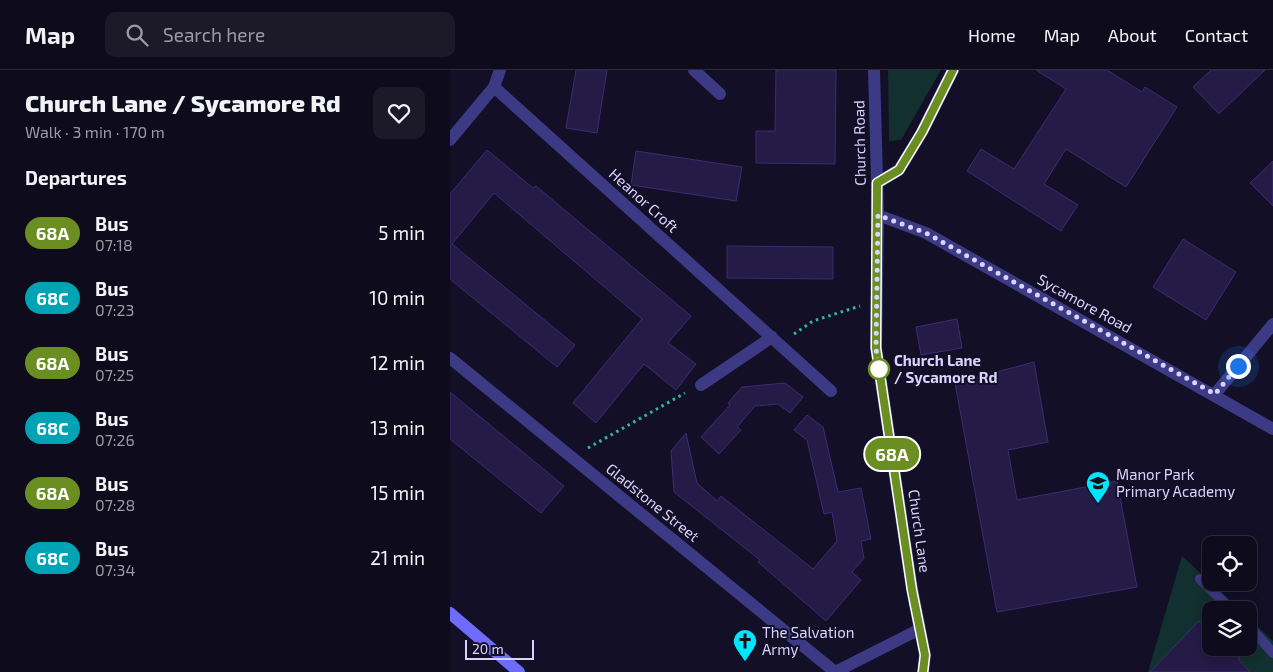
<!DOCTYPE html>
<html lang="en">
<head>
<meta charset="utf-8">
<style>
  :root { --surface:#0e0b1c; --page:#1c1929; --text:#f1f3f6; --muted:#9b9ba3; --line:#2e2b3b }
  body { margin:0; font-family:"Exo 2",sans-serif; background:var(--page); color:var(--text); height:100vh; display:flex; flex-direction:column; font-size:19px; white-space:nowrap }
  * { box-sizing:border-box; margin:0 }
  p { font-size:16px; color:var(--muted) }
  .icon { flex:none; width:28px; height:28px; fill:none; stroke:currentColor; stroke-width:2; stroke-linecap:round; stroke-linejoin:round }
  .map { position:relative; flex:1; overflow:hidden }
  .side { display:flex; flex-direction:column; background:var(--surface); width:450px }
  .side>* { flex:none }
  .badge { padding:0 10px; border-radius:16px; font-size:18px; line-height:32px }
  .fabs { position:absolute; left:752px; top:466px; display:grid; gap:10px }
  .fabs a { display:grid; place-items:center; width:55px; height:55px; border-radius:10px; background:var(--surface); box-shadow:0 2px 12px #0003,0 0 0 1px var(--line); font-size:25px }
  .scale { position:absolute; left:15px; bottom:12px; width:69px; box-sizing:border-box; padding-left:5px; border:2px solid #d9d4ff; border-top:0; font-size:14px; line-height:18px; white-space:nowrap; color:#d9d4ff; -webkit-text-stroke:4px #130f26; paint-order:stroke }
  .you { position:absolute; width:25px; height:25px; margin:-12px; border:4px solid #fff; border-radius:50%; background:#1a73e8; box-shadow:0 0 0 8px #1a73e833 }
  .map>.badge { position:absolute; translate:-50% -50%; box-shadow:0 0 0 2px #fff }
  h2 { padding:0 25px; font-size:19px; line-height:45px }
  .round { display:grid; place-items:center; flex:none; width:52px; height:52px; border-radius:10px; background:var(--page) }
  .headline { display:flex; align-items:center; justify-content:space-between; height:85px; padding:0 25px }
  h1 { font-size:24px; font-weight:800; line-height:38px }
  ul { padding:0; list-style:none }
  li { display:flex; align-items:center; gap:15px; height:65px; padding:0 25px }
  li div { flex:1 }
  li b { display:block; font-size:19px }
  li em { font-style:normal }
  li .badge { min-width:55px; font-weight:700; text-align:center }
  header { display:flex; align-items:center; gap:30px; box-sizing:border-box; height:70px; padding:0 25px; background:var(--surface); border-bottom:1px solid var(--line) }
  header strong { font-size:24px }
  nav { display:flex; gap:28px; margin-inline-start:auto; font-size:18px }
  .search { width:350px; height:45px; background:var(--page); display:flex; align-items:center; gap:12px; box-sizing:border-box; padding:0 18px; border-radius:10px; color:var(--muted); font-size:19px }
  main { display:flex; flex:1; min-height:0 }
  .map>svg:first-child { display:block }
  .green { fill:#12302f }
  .building { fill:#241b47; stroke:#3b2d73 }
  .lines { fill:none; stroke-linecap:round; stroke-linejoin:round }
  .path { stroke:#2fb8b0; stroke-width:3; stroke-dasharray:2.5 4; stroke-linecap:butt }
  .service { stroke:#3d3a85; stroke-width:10 }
  .minor { stroke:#3d3a85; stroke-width:12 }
  .secondary { stroke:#6f6bff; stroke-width:12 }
  .line-casing { stroke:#fff; stroke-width:11 }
  .line { stroke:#6b8e23; stroke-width:8 }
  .walk { stroke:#d9d4ff; stroke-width:5; stroke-dasharray:0 9 }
  .stop-dot { fill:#fff; stroke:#6b8e23; stroke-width:2.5 }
  .labels { text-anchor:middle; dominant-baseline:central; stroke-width:4; stroke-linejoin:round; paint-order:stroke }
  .street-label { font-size:15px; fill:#d9d4ff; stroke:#130f26 }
  .stop-label { font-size:15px; font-weight:bold; fill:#d9d4ff; stroke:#130f26; text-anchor:start }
  .poi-label { font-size:15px; fill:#d9d4ff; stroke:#130f26; text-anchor:start }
</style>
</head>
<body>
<header>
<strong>Map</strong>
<div class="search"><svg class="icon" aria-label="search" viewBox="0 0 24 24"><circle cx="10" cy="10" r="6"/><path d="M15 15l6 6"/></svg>Search here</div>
<nav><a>Home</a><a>Map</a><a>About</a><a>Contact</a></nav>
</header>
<main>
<section class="side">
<div class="headline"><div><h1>Church Lane / Sycamore Rd</h1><p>Walk · 3 min · 170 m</p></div><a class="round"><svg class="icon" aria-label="heart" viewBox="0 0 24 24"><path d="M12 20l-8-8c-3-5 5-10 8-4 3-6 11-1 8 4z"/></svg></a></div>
<h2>Departures</h2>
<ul>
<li><span class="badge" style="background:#6b8e23;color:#fff">68A</span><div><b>Bus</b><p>07:18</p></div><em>5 min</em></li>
<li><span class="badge" style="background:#00a3b4;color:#fff">68C</span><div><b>Bus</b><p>07:23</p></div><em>10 min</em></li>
<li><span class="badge" style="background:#6b8e23;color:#fff">68A</span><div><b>Bus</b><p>07:25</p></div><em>12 min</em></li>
<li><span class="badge" style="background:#00a3b4;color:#fff">68C</span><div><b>Bus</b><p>07:26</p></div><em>13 min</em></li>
<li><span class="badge" style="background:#6b8e23;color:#fff">68A</span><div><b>Bus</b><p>07:28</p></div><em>15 min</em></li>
<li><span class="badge" style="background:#00a3b4;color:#fff">68C</span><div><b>Bus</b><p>07:34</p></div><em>21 min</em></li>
</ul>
</section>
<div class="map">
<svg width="823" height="602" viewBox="0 0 823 602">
  <rect width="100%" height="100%" fill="#130f26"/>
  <path class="green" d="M 438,0 L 491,0 L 451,70 L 439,71 Z
    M 732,486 L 790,540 L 761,540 L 761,578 L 799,578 L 799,548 L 823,571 L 823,602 L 698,602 Z"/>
  <path class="building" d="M 126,0 L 157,0 L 147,63 L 116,58 Z
    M 326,0 L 386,0 L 385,94 L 306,93 L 306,61 L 325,61 Z
    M 586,0 L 657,0 L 692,22 L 695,17 L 727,37 L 676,117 L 616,79 L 594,114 L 628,135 L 611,161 L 517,101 L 531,79 L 564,99 L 616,19 Z
    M 761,0 L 815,0 L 769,44 L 743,17 Z
    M 37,80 L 83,118 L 86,116 L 241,246 L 218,273 L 246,294 L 226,320 L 194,294 L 146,353 L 123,333 L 192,249 L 44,123 L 2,174 L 125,275 L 107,297 L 0,209 L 0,124 Z
    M 186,81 L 292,97 L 286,131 L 181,115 Z
    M 823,91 L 823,136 L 800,113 Z
    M 733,169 L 786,202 L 756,250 L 703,217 Z
    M 277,176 L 383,177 L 383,209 L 277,208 Z
    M 507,249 L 512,278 L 471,285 L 466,257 Z
    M 584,292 L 598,372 L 558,380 L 567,430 L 667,411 L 687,517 L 547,542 L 505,313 Z
    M 335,313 L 353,327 L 340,343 L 328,334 L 305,336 L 287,357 L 291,360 L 269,384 L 251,367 L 280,335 L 278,333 L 292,317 Z
    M 0,322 L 114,416 L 91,443 L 0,369 Z
    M 357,345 L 373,357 L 388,422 L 411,418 L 421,469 L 411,471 L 414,488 L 402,502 L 411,510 L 376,551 L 308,492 L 310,490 L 224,422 L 221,381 L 236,363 L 247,413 L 267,431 L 271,426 L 363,499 L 387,471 L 382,442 L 374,444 L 357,370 L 344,360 Z
    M 749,551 L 761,565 L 761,578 L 799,578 L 788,589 L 800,602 L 700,602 Z"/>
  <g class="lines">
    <path class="path" d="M 344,264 L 363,251 L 410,236
      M 138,378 L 235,323"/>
    <path class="service" d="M 750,509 L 782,540
      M 799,556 L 823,583"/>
    <path class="minor" d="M 244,0 L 270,24
      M 424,0 L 428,145 L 426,278 L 462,519 L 475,585 L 473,602
      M 44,17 L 381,321
      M 0,70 L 44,17 L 50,0
      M 427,113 L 449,100 L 472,62 L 503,0
      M 428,145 L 476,163 L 823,359
      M 0,288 L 385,602
      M 251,315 L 322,267
      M 765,324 L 823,254
      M 385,602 L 470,559"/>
    <path class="secondary" d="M 0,543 L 69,602"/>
  </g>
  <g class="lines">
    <g class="line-casing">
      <path id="line" d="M 473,602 L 475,585 L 462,520 L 426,278 L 427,113 L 449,100 L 472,62 L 503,0"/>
    </g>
    <use href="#line" class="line"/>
    <path class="walk" d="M 429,299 L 426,278 L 428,145 L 476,163 L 765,324 L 788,296"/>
  </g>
  <defs>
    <g id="school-pin" transform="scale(1.25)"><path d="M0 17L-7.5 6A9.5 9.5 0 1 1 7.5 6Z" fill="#00e5ff" stroke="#130f26"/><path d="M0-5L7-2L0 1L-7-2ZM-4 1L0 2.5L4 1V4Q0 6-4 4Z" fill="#111"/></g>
    <g id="church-pin" transform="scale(1.25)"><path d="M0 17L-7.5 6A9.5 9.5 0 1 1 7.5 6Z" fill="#00e5ff" stroke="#130f26"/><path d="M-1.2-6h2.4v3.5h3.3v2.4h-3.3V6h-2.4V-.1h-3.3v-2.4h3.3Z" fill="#111"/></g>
  </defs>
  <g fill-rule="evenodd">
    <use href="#school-pin" x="648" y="413"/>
    <use href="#church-pin" x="295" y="571"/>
  </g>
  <circle class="stop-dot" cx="429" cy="299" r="10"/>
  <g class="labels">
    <g class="street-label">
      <text transform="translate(409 73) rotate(-91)">Church Road</text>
      <text transform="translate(194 130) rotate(42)">Heanor Croft</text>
      <text transform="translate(635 233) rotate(29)">Sycamore Road</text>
      <text transform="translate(203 432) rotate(39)">Gladstone Street</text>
      <text transform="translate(470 461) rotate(82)">Church Lane</text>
    </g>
    <g class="stop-label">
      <text x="444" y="290">Church Lane<tspan x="444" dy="17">/ Sycamore Rd</tspan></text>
    </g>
    <g class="poi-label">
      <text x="666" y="404">Manor Park<tspan x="666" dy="17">Primary Academy</tspan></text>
      <text x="312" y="562">The Salvation<tspan x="312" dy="17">Army</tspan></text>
    </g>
  </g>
</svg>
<div class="fabs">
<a><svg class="icon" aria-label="locate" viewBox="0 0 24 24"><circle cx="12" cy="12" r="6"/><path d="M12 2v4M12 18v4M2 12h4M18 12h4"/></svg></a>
<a><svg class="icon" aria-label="layers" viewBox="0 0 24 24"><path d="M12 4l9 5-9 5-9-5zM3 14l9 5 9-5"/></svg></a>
</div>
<div class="scale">20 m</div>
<div class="you" style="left:788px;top:296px"></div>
<b class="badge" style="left:442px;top:384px;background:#6b8e23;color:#fff">68A</b>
</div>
</main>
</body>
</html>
